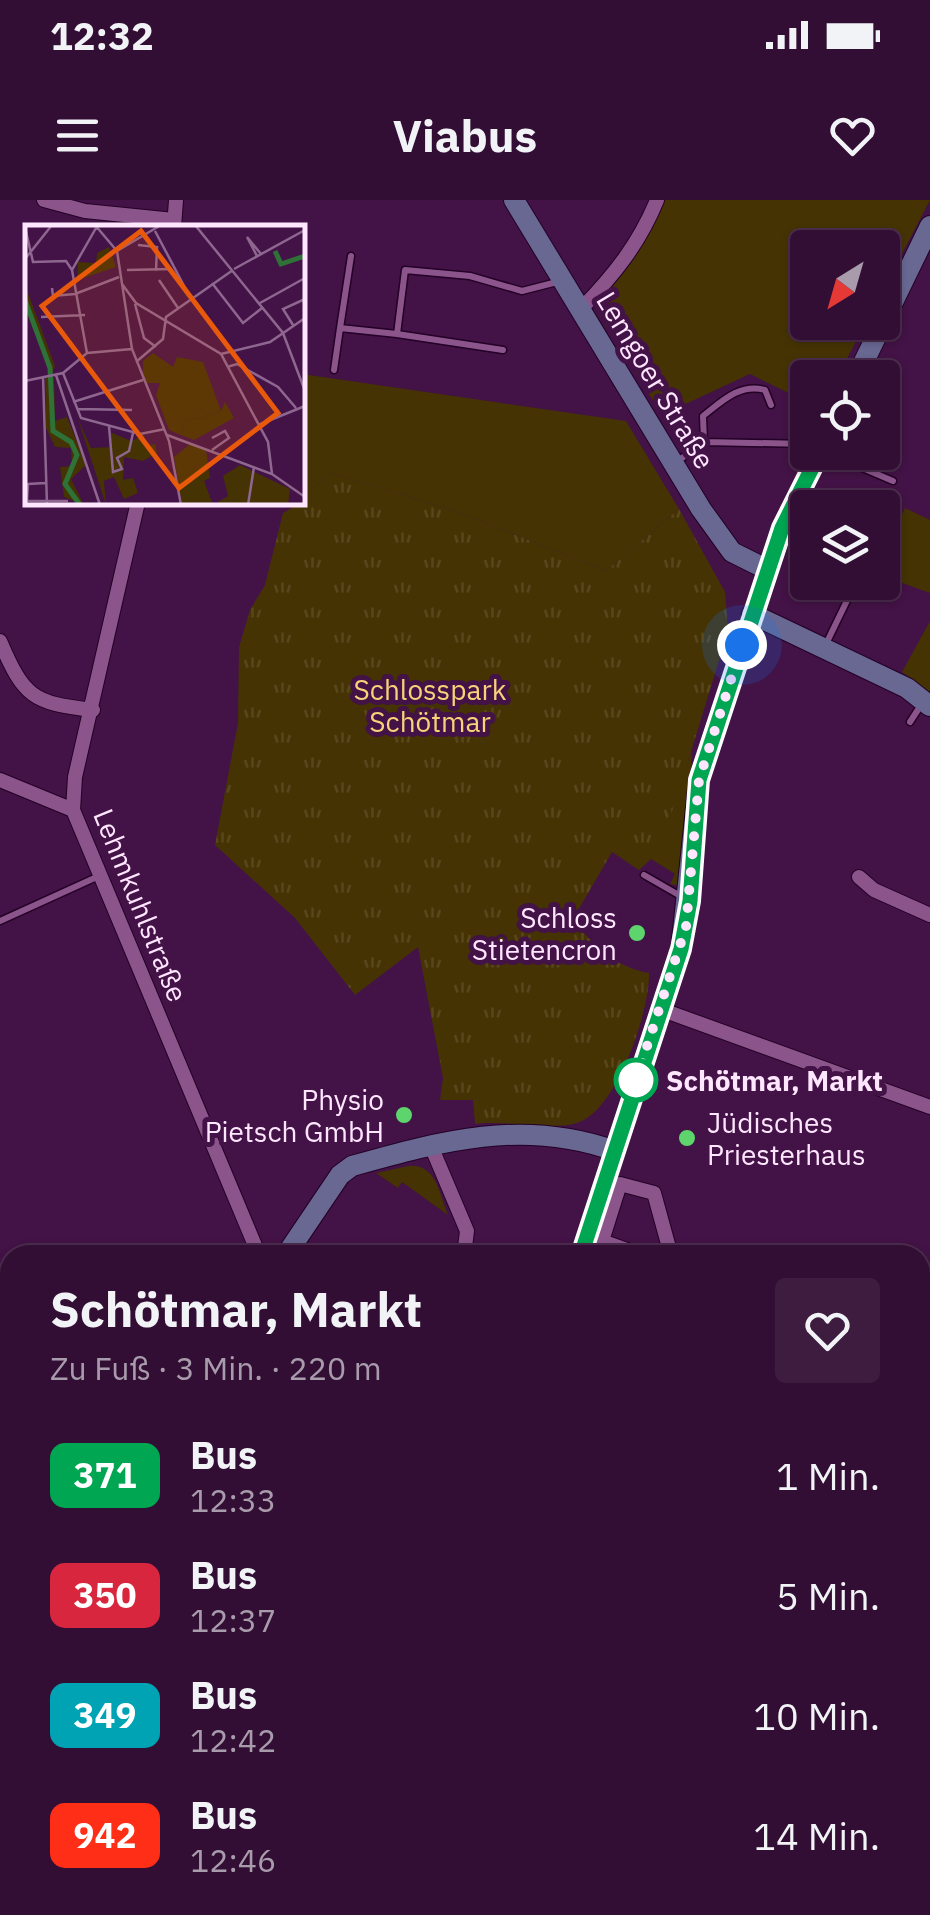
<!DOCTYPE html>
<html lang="de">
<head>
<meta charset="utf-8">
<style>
  :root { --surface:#320e34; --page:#3d1c40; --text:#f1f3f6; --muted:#a89cac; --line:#4d2e4f }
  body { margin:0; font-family:"IBM Plex Sans",sans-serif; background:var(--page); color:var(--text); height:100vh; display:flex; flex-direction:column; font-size:38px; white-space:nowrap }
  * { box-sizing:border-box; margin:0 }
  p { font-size:32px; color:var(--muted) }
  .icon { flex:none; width:55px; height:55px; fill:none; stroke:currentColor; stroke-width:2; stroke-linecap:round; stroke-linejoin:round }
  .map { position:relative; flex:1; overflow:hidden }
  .panel { position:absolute; left:0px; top:1045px; width:930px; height:670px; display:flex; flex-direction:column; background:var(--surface); border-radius:30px 30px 0 0; box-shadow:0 2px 8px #0004,0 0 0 2px var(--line) }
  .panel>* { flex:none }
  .badge { padding:0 20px; border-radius:15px; font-size:35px; line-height:65px }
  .needle { width:65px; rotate:217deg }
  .controls { position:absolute; left:790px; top:30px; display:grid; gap:20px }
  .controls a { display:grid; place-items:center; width:110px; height:110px; border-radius:10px; background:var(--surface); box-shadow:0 2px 8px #0004,0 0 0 2px var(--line); font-size:50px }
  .you { position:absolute; width:50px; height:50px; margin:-25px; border:8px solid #fff; border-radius:50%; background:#1a73e8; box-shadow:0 0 0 15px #1a73e833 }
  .map>.badge { position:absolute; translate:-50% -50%; box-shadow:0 0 0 5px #fff }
  .round { display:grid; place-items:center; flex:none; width:105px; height:105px; border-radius:10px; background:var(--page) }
  .headline { display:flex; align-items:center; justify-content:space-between; height:170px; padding:0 50px }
  h1 { font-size:48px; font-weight:700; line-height:75px }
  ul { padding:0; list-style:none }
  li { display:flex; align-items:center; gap:30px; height:120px; padding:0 50px }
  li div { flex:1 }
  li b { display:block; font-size:38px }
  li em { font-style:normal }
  li .badge { min-width:110px; font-weight:700; text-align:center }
  .status { display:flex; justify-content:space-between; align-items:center; height:70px; padding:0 50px; background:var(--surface); direction:ltr }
  .status svg { height:28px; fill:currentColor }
  header { display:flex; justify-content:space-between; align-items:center; height:130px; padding:0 50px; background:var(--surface); font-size:45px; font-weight:700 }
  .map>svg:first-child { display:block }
  .grass { fill:#453304 }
  .park { fill:url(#park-tufts) }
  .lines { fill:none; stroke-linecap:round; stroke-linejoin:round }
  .lane-casing { stroke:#240126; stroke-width:9 }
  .street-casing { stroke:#240126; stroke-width:16 }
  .secondary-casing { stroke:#240126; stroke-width:22 }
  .lane { stroke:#8b558c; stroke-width:6 }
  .street { stroke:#8b558c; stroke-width:14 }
  .secondary { stroke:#686893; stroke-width:20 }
  .line-casing { stroke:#fff; stroke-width:22 }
  .line { stroke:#00a651; stroke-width:15 }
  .walk { stroke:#ffe6ff; stroke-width:10; stroke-dasharray:0 18 }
  .poi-dot { fill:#5dd56c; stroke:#431246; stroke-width:4 }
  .stop-dot { fill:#fff; stroke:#00a651; stroke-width:5 }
  .labels { text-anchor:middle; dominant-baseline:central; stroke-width:10; stroke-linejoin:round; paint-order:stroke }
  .street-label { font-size:28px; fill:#ffe6ff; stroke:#431246 }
  .park-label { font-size:28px; fill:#f8d17a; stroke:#431246 }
  .poi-label { font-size:28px; fill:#ffe6ff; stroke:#431246; text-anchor:end }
  .stop-label { font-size:28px; font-weight:bold; fill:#ffe6ff; stroke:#431246; text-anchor:start }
  .inset-river { fill:none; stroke:#2f7238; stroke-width:5 }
  .inset-road { fill:none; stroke:#8e6790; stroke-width:2.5 }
  .view { fill:#e8590c; fill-opacity:0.15; stroke:#e8590c; stroke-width:5 }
  .inset-edge { fill:none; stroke:#ffe6ff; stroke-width:5 }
</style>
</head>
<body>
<div class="status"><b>12:32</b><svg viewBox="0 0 49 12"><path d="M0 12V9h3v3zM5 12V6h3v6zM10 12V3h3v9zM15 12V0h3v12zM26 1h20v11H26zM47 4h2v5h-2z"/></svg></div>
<header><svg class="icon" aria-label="menu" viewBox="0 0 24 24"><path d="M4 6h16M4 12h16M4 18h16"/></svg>Viabus<svg class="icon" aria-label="heart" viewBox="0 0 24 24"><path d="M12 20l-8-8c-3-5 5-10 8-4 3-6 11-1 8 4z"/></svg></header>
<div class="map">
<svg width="930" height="1715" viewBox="0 0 930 1715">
  <defs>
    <pattern id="park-tufts" width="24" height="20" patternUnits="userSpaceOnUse" patternTransform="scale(2.5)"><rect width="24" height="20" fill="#453304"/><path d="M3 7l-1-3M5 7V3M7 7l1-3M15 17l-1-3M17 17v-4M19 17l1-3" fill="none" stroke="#58471d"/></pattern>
  </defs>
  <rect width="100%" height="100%" fill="#431246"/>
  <path class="grass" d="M 663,0 L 930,0 L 883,90 L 882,48 L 808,48 L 808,122 L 866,123 L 837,177 L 808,178 L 807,202 L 750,174 L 662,215 L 593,105 L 647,36 Z
    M 302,174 L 626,221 L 679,309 L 606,371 L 456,311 L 331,273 L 303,297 Z
    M 905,308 L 930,320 L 930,393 L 883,376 L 883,355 Z
    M 930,421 L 930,493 L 902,472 Z
    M 692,551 L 682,686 L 670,684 L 675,674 L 651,659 Z
    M 408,966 C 436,963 439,993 448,1015 L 402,982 L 398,988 L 376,973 Z"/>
  <path class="park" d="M 331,273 L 456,311 L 606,371 L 679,309 L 725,392 L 728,431 L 675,604 L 651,659 L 639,670 L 612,652 L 573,719 C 593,746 615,767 649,773 C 650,810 617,911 577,923 C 551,931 505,920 475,924 L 473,900 L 440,900 L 443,878 L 418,747 L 355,795 L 295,718 L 215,645 L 238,523 L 239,447 L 250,410 L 265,385 L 283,313 L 302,302 L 303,297 Z
    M 920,1610 L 930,1618 L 930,1705 L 923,1715 L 834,1712 L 838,1705 L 920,1705 Z
    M 265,1705 L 594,1705 L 607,1709 L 605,1715 L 264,1715 Z"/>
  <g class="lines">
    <g class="lane-casing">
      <path id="lane" d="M 340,128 L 351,56
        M 503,150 L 397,134 L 405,70 L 470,76 L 522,91 L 557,82
        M 334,170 L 340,128 L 397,134
        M 704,242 L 703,216 C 722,201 740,183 765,190 L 771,205
        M 825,252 L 893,281
        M 675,263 L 704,242 L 808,244
        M 826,444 L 856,382
        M 910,522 L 921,505
        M 644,675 L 684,698
        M 0,721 L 99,676
        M 0,1515 L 10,1502
        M 0,1567 L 10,1576
        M 921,1608 L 930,1593"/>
    </g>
    <g class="street-casing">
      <path id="street" d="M 44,0 L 85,11 L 174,20
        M 174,27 L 176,0
        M 581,109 C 614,75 639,44 657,0
        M 138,302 L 75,577 L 73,610 L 259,1055
        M 0,441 C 24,497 32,503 93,510
        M 0,580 L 73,610
        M 859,677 L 874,690 L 930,715
        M 660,809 L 930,907
        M 431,946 L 467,1031 L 464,1055
        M 586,1046 L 602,1055
        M 641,1055 L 602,1041 L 620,984 L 654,993 L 671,1055
        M 0,1218 L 5,1158 L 4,1083
        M 920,1235 L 930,1235
        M 0,1355 L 10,1357
        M 920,1383 L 930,1393
        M 0,1642 L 10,1642
        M 787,1705 L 802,1715
        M 623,1715 L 625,1705"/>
    </g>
    <g class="secondary-casing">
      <path id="secondary" d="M 514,0 L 701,309 L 732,352 L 768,370
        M 856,178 L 930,26
        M 752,414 L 907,488 L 930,506
        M 286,1055 L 340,975 L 352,966 C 441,941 524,918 615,951
        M 581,1055 L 681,749 L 699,580 L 782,329 L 820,252
        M 0,1083 L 10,1083
        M 235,1715 L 235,1705"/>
    </g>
    <use href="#lane" class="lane"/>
    <use href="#street" class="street"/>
    <use href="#secondary" class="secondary"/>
  </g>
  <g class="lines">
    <g class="line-casing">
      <path id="line" d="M 581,1055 L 681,749 L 690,701 L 699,580 L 782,328 L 820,252"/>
    </g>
    <use href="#line" class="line"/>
    <path class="walk" d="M 636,880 L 686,727 L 699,580 L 742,445"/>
  </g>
  <g class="poi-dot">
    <circle cx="637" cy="733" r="10"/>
    <circle cx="404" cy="915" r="10"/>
    <circle cx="687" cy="938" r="10"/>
  </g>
  <circle class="stop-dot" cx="636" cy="880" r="20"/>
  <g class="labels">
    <g class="street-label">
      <text transform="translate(656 180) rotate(59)">Lemgoer Straße</text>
      <text transform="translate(141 705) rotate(68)">Lehmkuhlstraße</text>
    </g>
    <g class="park-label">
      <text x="430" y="489">Schlosspark<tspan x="430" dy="32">Schötmar</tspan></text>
    </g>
    <g class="poi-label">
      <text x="617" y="717">Schloss<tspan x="617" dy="32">Stietencron</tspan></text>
      <text x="384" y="899">Physio<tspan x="384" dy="32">Pietsch GmbH</tspan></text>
      <text x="707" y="922" text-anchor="start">Jüdisches<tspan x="707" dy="32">Priesterhaus</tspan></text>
    </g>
    <g class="stop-label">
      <text x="666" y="880">Schötmar, Markt</text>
    </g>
  </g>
  <g transform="translate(25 25)">
    <rect width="280" height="280" fill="#431246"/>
    <path d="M 29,152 L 30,196 L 42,192 L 61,240 L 46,254 L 59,280 L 39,272 L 35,242 L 47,241 L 46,223 L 30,222 L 21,203 L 20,153 ZM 200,177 L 209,193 L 169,215 L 156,210 L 159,197 L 196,186 ZM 53,194 L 66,223 L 87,222 L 85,207 L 106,216 L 119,210 L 121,221 L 130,219 L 132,228 L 118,236 L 99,232 L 98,255 L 108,253 L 113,268 L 99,274 L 89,252 L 79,256 L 81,280 ZM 165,219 L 181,225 L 185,253 L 179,256 L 188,280 L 157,280 L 149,232 Z" fill="#453304"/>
    <path d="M 0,60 L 30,141 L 27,148 L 0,84 Z" fill="#453304"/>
    <path d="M 215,240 L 265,264 L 263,280 L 188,280 L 203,271 L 198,251 Z" fill="#453304"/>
    <path d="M 84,22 L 91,42 L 52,55 L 53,37 L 71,38 L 72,28 ZM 128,128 L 148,142 L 152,132 L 178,137 L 196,186 L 159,197 L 156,210 L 144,205 L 131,170 L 135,158 L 122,158 L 118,149 L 118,136 Z" fill="#453304"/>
    <path class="inset-river" d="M 250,26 L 256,39 L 280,31M 0,75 L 25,143 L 28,206 L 46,217 L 52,230 L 40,259 L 55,280"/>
    <path class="inset-road" d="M 70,0 L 92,26 L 107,124 L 144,216 L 156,280M 170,0 L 258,108 L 280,166M 0,2 L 8,37 L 41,36 L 47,45 L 62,128M 130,6 L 166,74M 113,20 L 132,22 L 131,46M 92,26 L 136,0M 232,31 L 222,12 L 236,29M 0,34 L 27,0M 209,44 L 280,5M 47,45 L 71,3M 102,45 L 146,44M 134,55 L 153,83M 187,58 L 218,98 L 237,83M 97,59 L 111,78 L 196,129 L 243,217 L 247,249M 27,63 L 28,71 L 50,69 L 94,52M 235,78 L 280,53M 110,79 L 119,113 L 131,122M 16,92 L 60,90M 268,100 L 258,84 L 280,74M 196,129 L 245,117 L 280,93M 111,137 L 138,114 L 141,92 L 208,45M 202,142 L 212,139 L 253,162 L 271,183M 38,148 L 56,193 L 115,209 L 140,204M 31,150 L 75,280M 18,151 L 22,280M 0,156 L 38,148 L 62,128 L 107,124M 48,177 L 118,155M 53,184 L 107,185M 233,200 L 280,181M 84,201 L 88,247 L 97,244 L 92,233 L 104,226 L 108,208M 142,210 L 247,249 L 280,272M 187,225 L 204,213 L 200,206 L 187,213M 21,258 L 3,259 L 2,276 L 43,276M 223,280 L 229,242"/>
    <path class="view" d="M 116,6 L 253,188 L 154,263 L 17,81 Z"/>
    <rect width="280" height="280" class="inset-edge"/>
  </g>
</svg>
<div class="controls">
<a><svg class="needle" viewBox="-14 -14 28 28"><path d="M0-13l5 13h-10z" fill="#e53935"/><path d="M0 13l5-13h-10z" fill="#a89cac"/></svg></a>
<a><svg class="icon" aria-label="locate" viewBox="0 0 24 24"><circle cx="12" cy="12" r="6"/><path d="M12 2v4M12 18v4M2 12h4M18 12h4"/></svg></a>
<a><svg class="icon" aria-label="layers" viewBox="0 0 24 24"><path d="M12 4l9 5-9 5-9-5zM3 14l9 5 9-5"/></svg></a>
</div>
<div class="you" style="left:742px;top:445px"></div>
<section class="panel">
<div class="headline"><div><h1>Schötmar, Markt</h1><p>Zu Fuß · 3 Min. · 220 m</p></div><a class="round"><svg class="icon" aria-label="heart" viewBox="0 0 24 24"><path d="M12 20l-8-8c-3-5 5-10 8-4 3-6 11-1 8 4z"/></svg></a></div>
<ul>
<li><span class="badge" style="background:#00a651;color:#fff">371</span><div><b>Bus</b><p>12:33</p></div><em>1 Min.</em></li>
<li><span class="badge" style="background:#d7263d;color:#fff">350</span><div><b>Bus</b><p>12:37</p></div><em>5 Min.</em></li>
<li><span class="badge" style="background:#00a3b4;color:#fff">349</span><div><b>Bus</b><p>12:42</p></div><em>10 Min.</em></li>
<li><span class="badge" style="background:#ff2e17;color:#fff">942</span><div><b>Bus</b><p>12:46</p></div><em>14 Min.</em></li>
</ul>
</section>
</div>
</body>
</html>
